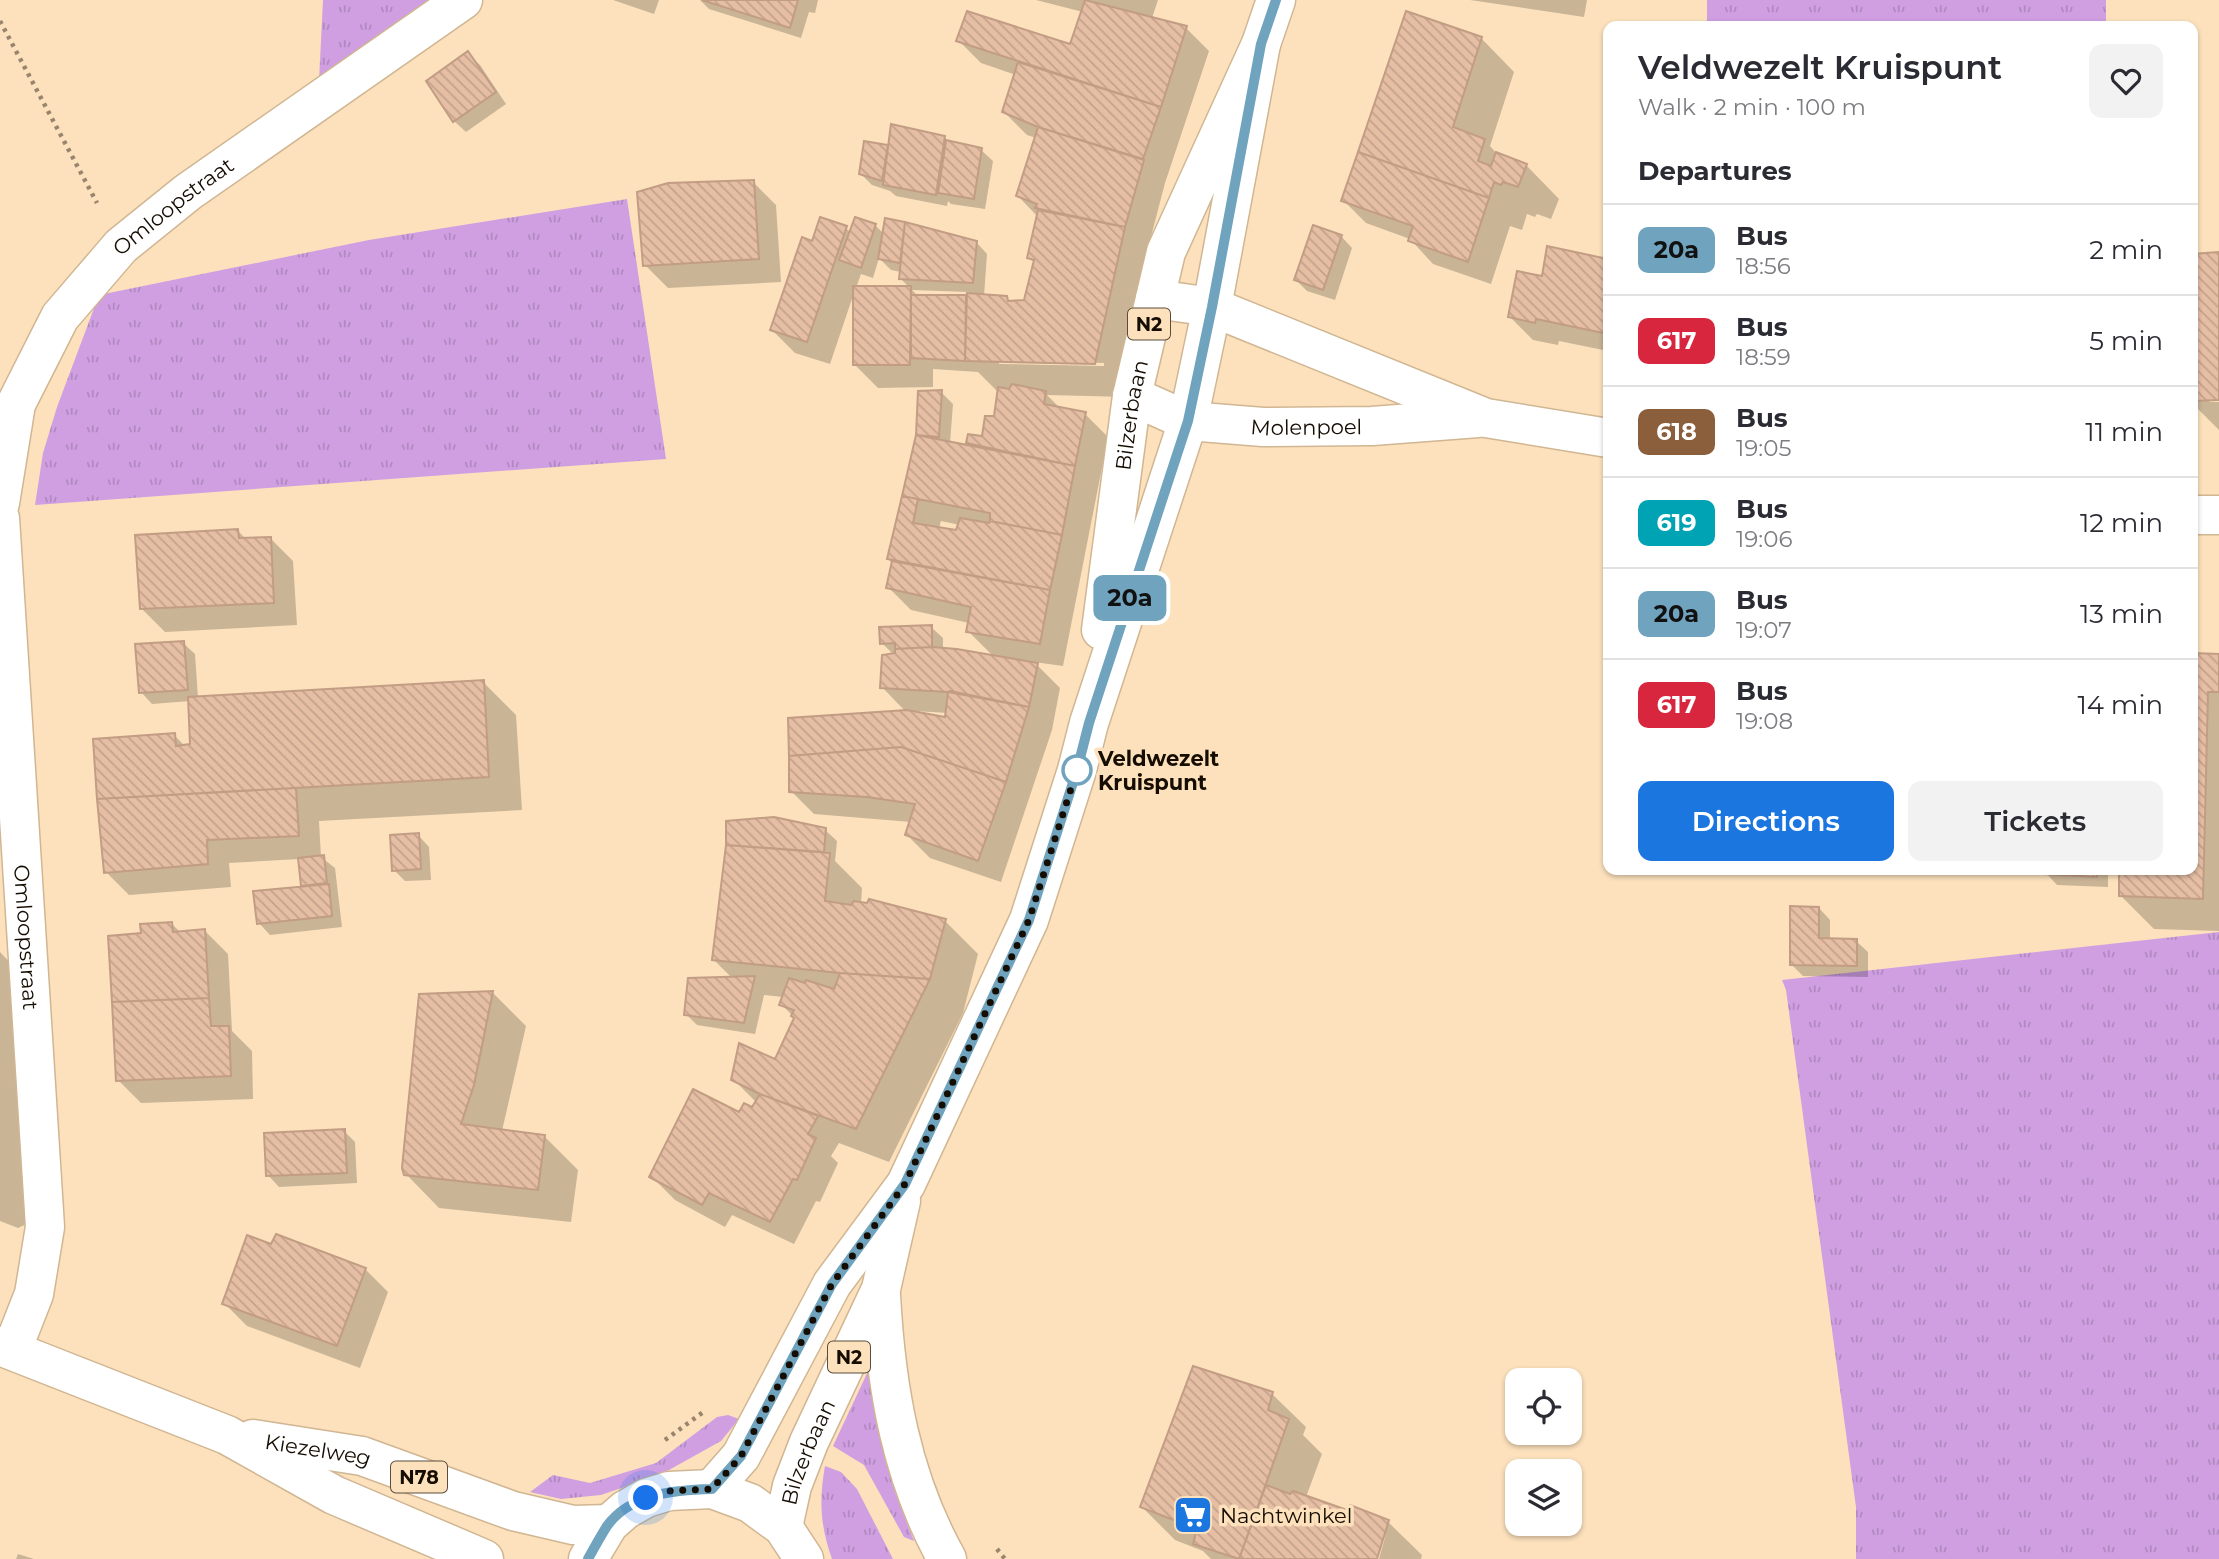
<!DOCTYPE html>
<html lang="en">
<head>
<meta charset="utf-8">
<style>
  :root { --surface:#fff; --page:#f2f2f3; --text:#2b2b33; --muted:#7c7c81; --line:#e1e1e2; --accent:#1b76e0 }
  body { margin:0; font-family:Montserrat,sans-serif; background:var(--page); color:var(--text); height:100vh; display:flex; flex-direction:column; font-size:26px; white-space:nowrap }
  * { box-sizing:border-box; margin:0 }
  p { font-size:23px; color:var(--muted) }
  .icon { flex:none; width:38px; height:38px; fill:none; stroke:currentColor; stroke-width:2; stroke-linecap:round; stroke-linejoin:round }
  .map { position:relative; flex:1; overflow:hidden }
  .details { position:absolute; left:1603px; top:21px; width:595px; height:854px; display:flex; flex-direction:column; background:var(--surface); border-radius:14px; box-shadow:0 2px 5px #0004 }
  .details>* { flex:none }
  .badge { padding:0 14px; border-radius:10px; font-size:24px; line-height:46px }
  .controls { position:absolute; left:1505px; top:1368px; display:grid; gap:14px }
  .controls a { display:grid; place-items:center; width:77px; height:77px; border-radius:14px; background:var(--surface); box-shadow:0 2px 5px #0004; font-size:35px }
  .you { position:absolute; width:35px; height:35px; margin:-18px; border:5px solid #fff; border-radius:50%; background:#1a73e8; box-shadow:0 0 0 10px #1a73e833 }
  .map>.badge { position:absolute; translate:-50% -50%; box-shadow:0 0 0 4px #fff }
  h2 { padding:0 35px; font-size:26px; line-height:63px }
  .round { display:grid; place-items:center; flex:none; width:74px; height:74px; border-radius:14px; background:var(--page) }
  .headline { display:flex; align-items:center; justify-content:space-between; height:119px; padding:0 35px }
  h1 { font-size:33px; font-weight:600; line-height:52px }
  .primary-button { display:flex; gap:14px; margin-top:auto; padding:14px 35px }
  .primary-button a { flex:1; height:80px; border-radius:14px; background:var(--accent); color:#fff; font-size:28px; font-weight:600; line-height:80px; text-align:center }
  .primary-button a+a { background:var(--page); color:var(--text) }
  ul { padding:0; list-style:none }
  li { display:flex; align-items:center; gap:21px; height:91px; padding:0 35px; border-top:2px solid var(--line) }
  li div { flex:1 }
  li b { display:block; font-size:26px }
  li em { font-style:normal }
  li .badge { min-width:77px; font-weight:700; text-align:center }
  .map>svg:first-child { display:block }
  .grass { fill:url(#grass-tufts) }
  .shadow { fill:#0003; fill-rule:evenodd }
  .building { fill:url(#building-back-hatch); stroke:#c29d84; stroke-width:2 }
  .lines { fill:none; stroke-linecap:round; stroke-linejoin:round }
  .minor-casing { stroke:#d0b692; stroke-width:41 }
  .major-casing { stroke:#d0b692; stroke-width:41 }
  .path { stroke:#98856c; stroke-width:4.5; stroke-dasharray:3.5 5; stroke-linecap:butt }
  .minor { stroke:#fff; stroke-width:38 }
  .major { stroke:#fff; stroke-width:38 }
  .line-casing { stroke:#fff; stroke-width:16 }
  .line { stroke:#70a3bd; stroke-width:10 }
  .walk { stroke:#150c02; stroke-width:7; stroke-dasharray:0 12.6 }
  .stop-dot { fill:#fff; stroke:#70a3bd; stroke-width:3.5 }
  .labels { text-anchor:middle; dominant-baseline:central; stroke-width:7; stroke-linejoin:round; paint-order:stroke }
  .shield { fill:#fce1bc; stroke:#5a4c3a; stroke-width:2 }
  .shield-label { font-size:19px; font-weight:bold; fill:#150c02 }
  .street-label { font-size:21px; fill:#150c02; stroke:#fce1bc }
  .stop-label { font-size:21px; font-weight:bold; fill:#150c02; stroke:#fce1bc; text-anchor:start }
  .poi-label { font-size:21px; fill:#150c02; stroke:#fce1bc; text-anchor:start }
</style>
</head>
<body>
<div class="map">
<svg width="2219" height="1559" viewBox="0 0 2219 1559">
  <defs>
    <pattern id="grass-tufts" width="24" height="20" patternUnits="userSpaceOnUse" patternTransform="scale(1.75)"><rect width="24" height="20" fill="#cf9fe2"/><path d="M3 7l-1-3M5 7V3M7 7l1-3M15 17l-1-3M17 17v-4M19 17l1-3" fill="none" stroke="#b188c0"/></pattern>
    <pattern id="building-back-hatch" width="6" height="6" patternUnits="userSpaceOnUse" patternTransform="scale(1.75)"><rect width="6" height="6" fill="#e5bea4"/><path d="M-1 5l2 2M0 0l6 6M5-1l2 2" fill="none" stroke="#c4a28c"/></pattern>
  </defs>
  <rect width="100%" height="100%" fill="#fce1bc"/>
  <path class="grass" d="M 323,0 L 437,0 L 319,81 Z
    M 1707,0 L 2106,0 L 2106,26 L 1707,26 Z
    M 627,199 L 666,459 L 35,505 L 43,453 L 57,407 L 99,295 L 369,240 Z
    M 2219,932 L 2219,1559 L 1856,1559 L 1856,1507 L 1786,990 L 1782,980 Z
    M 870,1367 L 895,1492 L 914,1541 L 904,1537 L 864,1465 L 833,1446 Z
    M 728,1415 L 739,1419 L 721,1441 L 669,1470 L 627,1486 L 601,1495 L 561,1499 L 530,1492 L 553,1475 L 590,1483 L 656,1463 L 717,1417 Z
    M 825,1466 L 841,1472 L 857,1489 L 893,1559 L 832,1559 C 820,1525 819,1500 825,1466 Z"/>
  <path class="shadow" d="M 613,0 L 659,0 L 654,14 Z
    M 700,0 L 818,0 L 815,13 L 809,12 L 801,38 L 709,9 Z
    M 1036,0 L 1158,0 L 1152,18 L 1186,28 L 1209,51 L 1165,183 L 1147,252 L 1128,397 L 1047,395 L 1061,409 L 1085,414 L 1108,437 L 1063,666 L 1034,662 L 1060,688 L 1052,730 L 1001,882 L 930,858 L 907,835 L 911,822 L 814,814 L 791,791 L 906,712 L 882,687 L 894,655 L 882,643 L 931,627 L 943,638 L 943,651 L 994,657 L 968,631 L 969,623 L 911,610 L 888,587 L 893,564 L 888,559 L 917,435 L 920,393 L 941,392 L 953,404 L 950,443 L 972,447 L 968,442 L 983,438 L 995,418 L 999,393 L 978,372 L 933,369 L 933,387 L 878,388 L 855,365 L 854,293 L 830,364 L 795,353 L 772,330 L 813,244 L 846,228 L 851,233 L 875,225 L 884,234 L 886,220 L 976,242 L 987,254 L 984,296 L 1007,298 L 1011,302 L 1026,302 L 1035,263 L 1029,257 L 1038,217 L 1018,196 L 1036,138 L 1027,135 L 1004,112 L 1016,75 L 981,63 L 958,40 L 1071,46 L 1083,12 ZM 879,258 L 891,270 L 901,272 L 900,278 L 909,287 L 856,288 L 861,274 L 873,278 ZM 912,290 L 969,292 L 969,300 L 965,297 L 919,297 ZM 999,360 L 1104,363 L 1104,366 L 999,364 ZM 941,521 L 960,525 L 957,532 L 939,529 ZM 915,711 L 948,713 L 947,719 L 914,713 Z
    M 1470,0 L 1587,0 L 1584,17 Z
    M 1481,38 L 1514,72 L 1490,146 L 1498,155 L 1526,165 L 1559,199 L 1551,219 L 1537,214 L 1535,217 L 1527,214 L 1522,230 L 1510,226 L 1491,284 L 1433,264 L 1410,239 L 1366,223 L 1343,200 Z
    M 468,54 L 480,65 L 506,104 L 466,132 L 454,121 Z
    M 944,137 L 950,143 L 981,150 L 993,161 L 985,209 L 951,204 L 948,201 L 947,206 L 896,196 L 890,191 L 872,185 L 861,174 L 866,143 L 890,147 Z
    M 753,182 L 776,205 L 781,282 L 668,288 L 645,265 Z
    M 1341,236 L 1352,248 L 1335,300 L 1307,291 L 1296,280 Z
    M 1548,249 L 1608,260 L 1608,351 L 1559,341 L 1558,345 L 1533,340 L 1510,317 L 1544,278 Z
    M 2219,254 L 2219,398 L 2207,399 L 2210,402 L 2219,402 L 2219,430 L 2193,404 L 2193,256 Z
    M 238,531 L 246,539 L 270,538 L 293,561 L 297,625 L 165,632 L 142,609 Z
    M 183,643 L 195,654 L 198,698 L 483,682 L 516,715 L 522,810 L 319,821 L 321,857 L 335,868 L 342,927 L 270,935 L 259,923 L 303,888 L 300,859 L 229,863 L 231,887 L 129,895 L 106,872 L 99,799 L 174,735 L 185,746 L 192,746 L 190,701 L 152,704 L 141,692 Z
    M 2193,649 L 2199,655 L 2219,656 L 2219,931 L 2154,929 L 2120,895 L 2120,870 L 2193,870 Z
    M 728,823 L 825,830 L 837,841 L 835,861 L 862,888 L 861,904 L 945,921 L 978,954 L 963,1013 L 889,1162 L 839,1143 L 831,1156 L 838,1163 L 820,1202 L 816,1201 L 794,1244 L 732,1215 L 725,1227 L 675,1200 L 652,1177 L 740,1114 L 753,1109 L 757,1103 L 733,1079 L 776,1061 L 795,1018 L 781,1004 L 784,997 L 764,995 L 755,1034 L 697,1025 L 686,1014 L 732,978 L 714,960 L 728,847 Z
    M 418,835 L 429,847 L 431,880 L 405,881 L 394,870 Z
    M 2046,870 L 2108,870 L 2108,887 L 2057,885 L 2046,873 Z
    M 1819,908 L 1830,920 L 1830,940 L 1856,941 L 1868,952 L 1868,977 L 1803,976 L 1791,964 Z
    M 171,923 L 181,933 L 205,931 L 228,954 L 232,1031 L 252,1051 L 253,1099 L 141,1103 L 118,1080 L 143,935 Z
    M 0,952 L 16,969 L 35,1220 L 18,1228 L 0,1221 Z
    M 493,993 L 526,1026 L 502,1131 L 544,1136 L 578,1170 L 571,1222 L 439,1208 L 406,1174 Z
    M 344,1131 L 355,1142 L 357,1183 L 279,1187 L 268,1175 Z
    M 272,1247 L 365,1269 L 388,1292 L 360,1368 L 247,1326 L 224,1303 Z
    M 1194,1368 L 1272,1394 L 1306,1427 L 1303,1435 L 1322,1454 L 1306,1497 L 1348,1512 L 1350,1507 L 1388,1522 L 1422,1555 L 1421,1559 L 1379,1559 L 1386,1534 L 1375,1559 L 1211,1559 L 1203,1551 L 1175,1540 L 1142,1507 Z
    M 18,1554 L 34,1559 L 16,1559 Z"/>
  <path class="building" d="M 702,0 L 798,0 L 790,28 Z
    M 1085,0 L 1187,26 L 1161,107 L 956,41 L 967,11 L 1070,44 Z
    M 1406,11 L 1482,37 L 1453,127 L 1485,139 L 1478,161 L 1491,166 L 1496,152 L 1527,164 L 1518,187 L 1503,182 L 1501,185 L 1494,182 L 1489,198 L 1358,152 Z
    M 468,51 L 496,92 L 453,122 L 426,81 Z
    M 1018,62 L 1161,107 L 1143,159 L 1038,127 L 1002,112 Z
    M 891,124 L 945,136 L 936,195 L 883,185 Z
    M 1038,127 L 1144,160 L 1125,227 L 1035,208 L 1037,204 L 1016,196 Z
    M 946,140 L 982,148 L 974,199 L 938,193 Z
    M 864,141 L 888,145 L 882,181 L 859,174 Z
    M 1358,152 L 1489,198 L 1468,262 L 1408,241 L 1413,226 L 1341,201 Z
    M 754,180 L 759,259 L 643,266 L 637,192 L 668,183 Z
    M 1038,210 L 1125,227 L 1095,364 L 965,361 L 967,293 L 1007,296 L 1008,301 L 1024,300 L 1034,260 L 1027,258 Z
    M 820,217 L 847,226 L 807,342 L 770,330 L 802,237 L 812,241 Z
    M 855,217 L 876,224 L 861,268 L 839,260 Z
    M 885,218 L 905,222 L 900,263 L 878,259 Z
    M 905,222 L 977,241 L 973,283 L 899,279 Z
    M 1313,225 L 1342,235 L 1323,290 L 1294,280 Z
    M 1547,246 L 1608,259 L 1608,334 L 1536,319 L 1535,323 L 1508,317 L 1517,271 L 1542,276 Z
    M 2219,252 L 2219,400 L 2193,401 L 2193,254 Z
    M 853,286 L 911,286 L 910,365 L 853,365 Z
    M 911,295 L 966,295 L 965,361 L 911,358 Z
    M 1012,384 L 1046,391 L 1044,404 L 1086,412 L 1075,466 L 966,443 L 968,434 L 982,436 L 985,416 L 994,416 L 998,387 L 1009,389 Z
    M 942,390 L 939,437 L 916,435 L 918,391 Z
    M 916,435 L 1075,466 L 1062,535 L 990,521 L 990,513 L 902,496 Z
    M 902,496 L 918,499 L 913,523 L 956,530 L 960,518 L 989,523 L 990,521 L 1062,535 L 1050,590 L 887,559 Z
    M 238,529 L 239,538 L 271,537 L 274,603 L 140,609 L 135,535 Z
    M 892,561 L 1050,590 L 1040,644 L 966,632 L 971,607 L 886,588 Z
    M 932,625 L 932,647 L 895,649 L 895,643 L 880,644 L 879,627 Z
    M 184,641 L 188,690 L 139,693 L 135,644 Z
    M 932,647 L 957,649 L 1038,663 L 1029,707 L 948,692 L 880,688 L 882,655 L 895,653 L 895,649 Z
    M 2193,653 L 2219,654 L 2219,692 L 2208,692 L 2203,899 L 2119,896 L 2119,870 L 2193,870 Z
    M 484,680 L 489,777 L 97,799 L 93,739 L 175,733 L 176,746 L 190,744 L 188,697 Z
    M 950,691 L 1029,707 L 1006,782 L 901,747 L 789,756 L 788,718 L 907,710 L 945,717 L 948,692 Z
    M 901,747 L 1006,782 L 978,861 L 905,835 L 915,804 L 867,797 L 789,792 L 789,756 Z
    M 296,788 L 299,836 L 207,840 L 208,864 L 104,873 L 97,799 Z
    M 774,817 L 826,828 L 824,852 L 726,845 L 726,821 Z
    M 419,833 L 421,869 L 392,871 L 390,835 Z
    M 726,845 L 830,853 L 825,901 L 851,905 L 854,901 L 867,903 L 869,899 L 946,919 L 930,979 L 840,973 L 712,960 Z
    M 324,855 L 327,883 L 301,886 L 298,858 Z
    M 2044,870 L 2097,870 L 2097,877 L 2044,874 Z
    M 329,884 L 332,916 L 257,924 L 253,891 Z
    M 1790,906 L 1819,907 L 1819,938 L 1857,939 L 1857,966 L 1790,965 Z
    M 172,922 L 173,932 L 205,929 L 209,998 L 112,1002 L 108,936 L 141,933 L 140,924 Z
    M 840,973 L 930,979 L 856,1129 L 760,1094 L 731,1080 L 739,1043 L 775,1059 L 794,1018 L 791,1016 L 794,1010 L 779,1005 L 789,978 L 805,983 L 806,980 L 834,989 Z
    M 755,976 L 744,1023 L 684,1015 L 688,978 Z
    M 493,991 L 474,1085 L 461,1124 L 545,1135 L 538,1190 L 404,1175 L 402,1168 L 419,994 Z
    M 209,998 L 211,1026 L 229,1026 L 231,1076 L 116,1081 L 112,1002 Z
    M 693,1089 L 739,1112 L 744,1103 L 752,1107 L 760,1094 L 818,1116 L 808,1134 L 816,1138 L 797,1180 L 793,1179 L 770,1222 L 709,1193 L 702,1205 L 649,1177 Z
    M 345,1129 L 347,1173 L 266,1176 L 264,1133 Z
    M 276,1234 L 366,1268 L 337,1346 L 222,1304 L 247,1235 L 271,1244 Z
    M 1193,1366 L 1273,1392 L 1268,1410 L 1289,1419 L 1239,1559 L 1193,1544 L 1197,1529 L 1140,1507 Z
    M 1266,1485 L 1290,1494 L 1293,1491 L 1347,1510 L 1350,1505 L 1389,1520 L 1377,1559 L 1239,1559 Z"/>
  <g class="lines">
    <g class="minor-casing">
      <g id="minor">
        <path d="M 1155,299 L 1212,307 L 1486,418 L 1608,438"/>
        <path id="s1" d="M 1132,396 L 1188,421 L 1263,427 L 1372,426 L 1478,418"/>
        <path id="s2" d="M 0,503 L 16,404 L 60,317 L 121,246 L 188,192 L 463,0"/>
        <path d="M 2193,515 L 2219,515"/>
        <path id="s3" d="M 0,518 L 45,1227 L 34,1294 L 12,1350"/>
      </g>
    </g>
    <g class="major-casing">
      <g id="major">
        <path id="s4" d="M 1101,630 L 1132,396 L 1166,252 L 1261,44 L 1276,0"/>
        <path d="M 881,1295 C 886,1388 901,1477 947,1559"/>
        <path d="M 0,1346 L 227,1435 L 334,1495 L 484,1559"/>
        <path id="s5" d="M 253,1439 L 362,1456 L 513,1511 L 573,1525 L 609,1524"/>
        <path d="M 712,1489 L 741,1456 L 832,1284 L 906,1184 L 1029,920 L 1077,770 L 1089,723 L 1188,421 L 1212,307 L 1261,44"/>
        <path id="s6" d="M 783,1527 L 792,1486 L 809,1442 L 881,1289 L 901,1201"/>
        <path d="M 588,1559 L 609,1524 L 625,1510 L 646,1498 L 669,1491 L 712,1489 L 750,1503 L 783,1527 L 804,1559"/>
      </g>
    </g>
    <path class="path" d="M 0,21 L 97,203
      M 665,1440 L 706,1410
      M 997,1549 L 1005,1559"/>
    <use href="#minor" class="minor"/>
    <use href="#major" class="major"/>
  </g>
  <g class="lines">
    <g class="line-casing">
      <path id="line" d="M 588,1559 C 594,1548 600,1537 607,1526 C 631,1493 675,1490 712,1489 L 741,1456 L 832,1284 L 905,1184 L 1029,920 L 1077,770 L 1089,723 L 1188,421 L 1212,307 L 1261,44 L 1276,0"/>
    </g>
    <use href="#line" class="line"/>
    <path class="walk" d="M 646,1498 L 669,1491 L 712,1489 L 741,1456 L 832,1284 L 905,1184 L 1029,920 L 1077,770"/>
  </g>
  <defs>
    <g id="supermarket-square" transform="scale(2.0125)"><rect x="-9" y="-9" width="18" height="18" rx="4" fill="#1b76e0" stroke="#fce1bc"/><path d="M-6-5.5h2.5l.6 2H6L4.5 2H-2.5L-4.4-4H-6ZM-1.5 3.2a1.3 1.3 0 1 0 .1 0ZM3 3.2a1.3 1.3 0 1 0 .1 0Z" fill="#fff"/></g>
  </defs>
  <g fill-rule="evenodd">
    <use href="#supermarket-square" x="1193" y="1515"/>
  </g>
  <circle class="stop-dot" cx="1077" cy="770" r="14"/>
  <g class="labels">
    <g class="shield">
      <rect x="1128" y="308.5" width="42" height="31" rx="5"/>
      <rect x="828" y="1341.5" width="42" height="31" rx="5"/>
      <rect x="391" y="1461.5" width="56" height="31" rx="5"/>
    </g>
    <g class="shield-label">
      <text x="1149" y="324">N2</text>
      <text x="849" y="1357">N2</text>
      <text x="419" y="1477">N78</text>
    </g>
    <g class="street-label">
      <text stroke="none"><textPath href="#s2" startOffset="357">Omloopstraat</textPath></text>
      <text stroke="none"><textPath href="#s4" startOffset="217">Bilzerbaan</textPath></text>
      <text stroke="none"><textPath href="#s1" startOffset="180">Molenpoel</textPath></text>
      <text stroke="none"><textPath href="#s3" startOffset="420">Omloopstraat</textPath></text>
      <text stroke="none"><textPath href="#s5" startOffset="66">Kiezelweg</textPath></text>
      <text stroke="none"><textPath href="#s6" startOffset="79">Bilzerbaan</textPath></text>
    </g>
    <g class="stop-label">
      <text x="1098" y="758">Veldwezelt<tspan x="1098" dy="24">Kruispunt</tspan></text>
    </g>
    <g class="poi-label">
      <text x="1220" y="1515">Nachtwinkel</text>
    </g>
  </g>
</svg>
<div class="controls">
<a><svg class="icon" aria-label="locate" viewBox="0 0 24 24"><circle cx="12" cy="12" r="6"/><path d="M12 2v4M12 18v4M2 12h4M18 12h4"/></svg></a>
<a><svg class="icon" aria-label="layers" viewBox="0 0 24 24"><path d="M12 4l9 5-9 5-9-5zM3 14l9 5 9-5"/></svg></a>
</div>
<div class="you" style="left:646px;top:1498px"></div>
<b class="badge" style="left:1130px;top:598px;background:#70a3bd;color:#111">20a</b>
<section class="details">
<div class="headline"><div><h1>Veldwezelt Kruispunt</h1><p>Walk · 2 min · 100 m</p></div><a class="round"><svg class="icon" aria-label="heart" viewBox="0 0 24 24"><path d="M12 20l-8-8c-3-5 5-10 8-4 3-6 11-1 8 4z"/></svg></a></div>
<h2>Departures</h2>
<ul>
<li><span class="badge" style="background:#70a3bd;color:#111">20a</span><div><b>Bus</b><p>18:56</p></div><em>2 min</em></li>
<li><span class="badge" style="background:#d7263d;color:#fff">617</span><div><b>Bus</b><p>18:59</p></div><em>5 min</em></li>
<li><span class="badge" style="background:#8b5e3c;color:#fff">618</span><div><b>Bus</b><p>19:05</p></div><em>11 min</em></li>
<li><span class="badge" style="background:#00a3b4;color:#fff">619</span><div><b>Bus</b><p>19:06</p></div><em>12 min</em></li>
<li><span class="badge" style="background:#70a3bd;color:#111">20a</span><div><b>Bus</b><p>19:07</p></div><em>13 min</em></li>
<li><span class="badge" style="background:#d7263d;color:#fff">617</span><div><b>Bus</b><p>19:08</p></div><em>14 min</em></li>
</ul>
<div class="primary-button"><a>Directions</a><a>Tickets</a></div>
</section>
</div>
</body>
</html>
